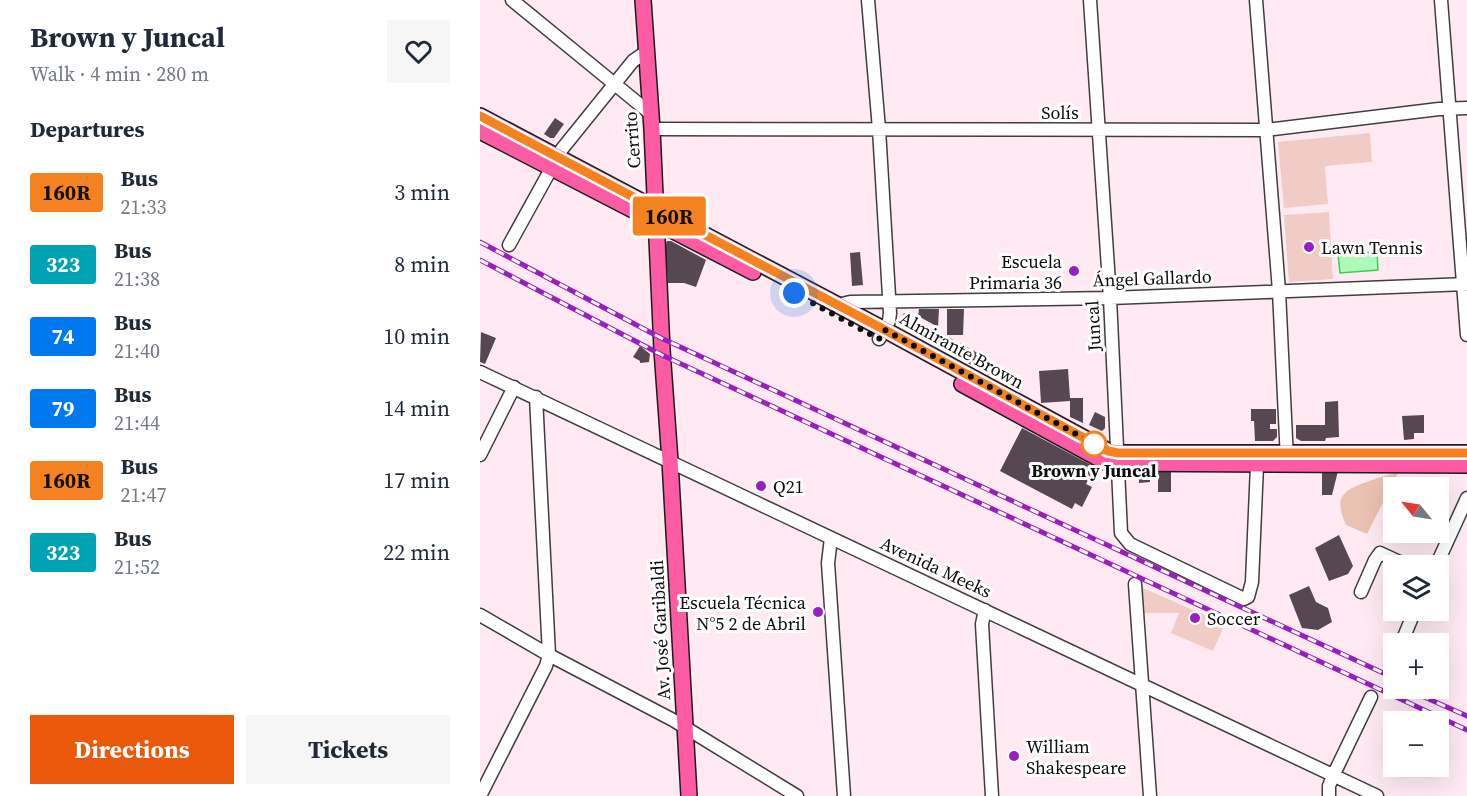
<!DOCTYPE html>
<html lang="en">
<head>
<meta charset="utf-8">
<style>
  :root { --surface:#fff; --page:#f6f6f7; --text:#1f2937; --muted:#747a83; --accent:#ea580c }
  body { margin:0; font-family:"Source Serif 4",serif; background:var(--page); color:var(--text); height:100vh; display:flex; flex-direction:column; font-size:22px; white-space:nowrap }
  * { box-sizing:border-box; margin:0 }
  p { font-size:20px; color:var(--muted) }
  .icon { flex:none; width:33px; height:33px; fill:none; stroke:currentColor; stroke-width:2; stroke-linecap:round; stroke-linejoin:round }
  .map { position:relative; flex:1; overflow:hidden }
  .panel { display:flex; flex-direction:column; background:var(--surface); width:480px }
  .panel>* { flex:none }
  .badge { padding:0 12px; border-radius:4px; font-size:21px; line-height:39px }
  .needle { width:39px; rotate:300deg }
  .tools { position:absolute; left:903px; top:477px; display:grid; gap:12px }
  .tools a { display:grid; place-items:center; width:66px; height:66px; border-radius:0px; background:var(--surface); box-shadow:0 6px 24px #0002; font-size:30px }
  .you { position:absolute; width:30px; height:30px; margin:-15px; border:4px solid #fff; border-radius:50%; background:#1a73e8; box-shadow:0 0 0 9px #1a73e833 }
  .map>.badge { position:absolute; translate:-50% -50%; box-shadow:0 0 0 3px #fff }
  h2 { padding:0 30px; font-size:22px; line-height:54px }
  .round { display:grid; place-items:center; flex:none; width:63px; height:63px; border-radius:0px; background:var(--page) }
  .overview { display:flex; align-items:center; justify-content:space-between; height:102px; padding:0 30px }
  h1 { font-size:28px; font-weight:700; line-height:45px }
  .action { display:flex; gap:12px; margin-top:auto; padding:12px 30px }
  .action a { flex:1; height:69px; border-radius:0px; background:var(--accent); color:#fff; font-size:24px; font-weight:700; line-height:69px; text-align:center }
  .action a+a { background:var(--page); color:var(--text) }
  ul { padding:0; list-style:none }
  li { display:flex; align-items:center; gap:18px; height:72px; padding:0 30px }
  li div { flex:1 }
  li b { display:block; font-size:22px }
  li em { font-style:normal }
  li .badge { min-width:66px; font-weight:700; text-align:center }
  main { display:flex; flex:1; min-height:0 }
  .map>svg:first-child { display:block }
  .green { fill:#eac2b3 }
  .pitch { fill:#f1cbc5 }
  .water { fill:#adf9b9; stroke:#31d34f; stroke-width:1.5 }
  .building { fill:#554852 }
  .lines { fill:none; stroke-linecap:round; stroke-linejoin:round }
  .minor-casing { stroke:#3f3f3f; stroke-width:15 }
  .major-casing { stroke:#1d1d1d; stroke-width:18 }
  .minor { stroke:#fff; stroke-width:12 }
  .major { stroke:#fe5ba5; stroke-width:15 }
  .rail-casing { stroke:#971fc1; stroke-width:5 }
  .rail { stroke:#fff; stroke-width:3; stroke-dasharray:9; stroke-linecap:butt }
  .line-casing { stroke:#fff; stroke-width:14 }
  .line { stroke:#f58220; stroke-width:9 }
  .walk { stroke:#0c0c0c; stroke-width:6; stroke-dasharray:0 10.8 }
  .poi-dot { fill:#971fc1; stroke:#fff; stroke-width:2 }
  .stop-dot { fill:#fff; stroke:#f58220; stroke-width:3 }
  .labels { text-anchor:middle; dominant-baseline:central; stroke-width:6; stroke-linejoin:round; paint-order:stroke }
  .street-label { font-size:18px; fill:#0c0c0c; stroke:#fff }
  .poi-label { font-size:18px; fill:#0c0c0c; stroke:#fff; text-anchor:start }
  .stop-label { font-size:18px; font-weight:bold; fill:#0c0c0c; stroke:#fff }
</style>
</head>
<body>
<main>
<section class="panel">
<div class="overview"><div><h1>Brown y Juncal</h1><p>Walk · 4 min · 280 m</p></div><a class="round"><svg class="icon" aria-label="heart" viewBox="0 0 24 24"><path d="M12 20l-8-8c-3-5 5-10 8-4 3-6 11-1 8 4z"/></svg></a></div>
<h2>Departures</h2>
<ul>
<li><span class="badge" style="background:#f58220;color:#111">160R</span><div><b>Bus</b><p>21:33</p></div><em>3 min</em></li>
<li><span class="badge" style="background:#00a3b4;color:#fff">323</span><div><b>Bus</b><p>21:38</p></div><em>8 min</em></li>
<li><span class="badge" style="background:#0079ef;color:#fff">74</span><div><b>Bus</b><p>21:40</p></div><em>10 min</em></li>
<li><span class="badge" style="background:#0079ef;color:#fff">79</span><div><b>Bus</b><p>21:44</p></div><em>14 min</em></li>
<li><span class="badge" style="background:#f58220;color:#111">160R</span><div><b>Bus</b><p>21:47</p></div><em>17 min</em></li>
<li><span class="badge" style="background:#00a3b4;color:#fff">323</span><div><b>Bus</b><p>21:52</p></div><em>22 min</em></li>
</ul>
<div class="action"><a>Directions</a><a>Tickets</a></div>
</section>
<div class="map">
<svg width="987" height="796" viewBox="0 0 987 796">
  <rect width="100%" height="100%" fill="#ffeaf3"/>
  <path class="green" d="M 918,473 L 887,534 L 866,525 C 856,502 858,493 881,484 C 894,479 905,475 918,473 Z"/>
  <path class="pitch" d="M 890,133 L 892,162 L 845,166 L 848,204 L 804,208 L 798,142 Z
    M 849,212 L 853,279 L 809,282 L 804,215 Z
    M 663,588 L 745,624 L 733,651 L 691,633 L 699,613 L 663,613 Z"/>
  <path class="water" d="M 897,252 L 898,270 L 860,273 L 858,254 Z"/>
  <path class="building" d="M 75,118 L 84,124 L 74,138 L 70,138 L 64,134 Z
    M 187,241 L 191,241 L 226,260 L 216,287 L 204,283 L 188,283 L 185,245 Z
    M 380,252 L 383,285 L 372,286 L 370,253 Z
    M 439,309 L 459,309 L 458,327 L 438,316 Z
    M 467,309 L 484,309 L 483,335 L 467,335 Z
    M 424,313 L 507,358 L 509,375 L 418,324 Z
    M 1,332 L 16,338 L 5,364 L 0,362 Z
    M 160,346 L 170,354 L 169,362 L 160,363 L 160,361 L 153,357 Z
    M 588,369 L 590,398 L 603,398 L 603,423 L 590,417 L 590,401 L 561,403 L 559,371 Z
    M 858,401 L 859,437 L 846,438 L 845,441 L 821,441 L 816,438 L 816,425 L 845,425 L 845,402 Z
    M 771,409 L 796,409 L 796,424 L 790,424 L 790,429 L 797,429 L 797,437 L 793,441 L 775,441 L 774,421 L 771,421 Z
    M 615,412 L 625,417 L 625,428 L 622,431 L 609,425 Z
    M 944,415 L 944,433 L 934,433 L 934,439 L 924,440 L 922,416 Z
    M 542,428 L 615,467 L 606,484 L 612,487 L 602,507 L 595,503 L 592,509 L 520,471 Z
    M 659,471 L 670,471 L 670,482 L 659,483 Z
    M 842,471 L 858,471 L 852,495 L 842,495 Z
    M 672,472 L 691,472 L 691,492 L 678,492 L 678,479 L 671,478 Z
    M 859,535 L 873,566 L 868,574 L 849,581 L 835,548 Z
    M 829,586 L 836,602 L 848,608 L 852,622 L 838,630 L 822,628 L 809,595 Z"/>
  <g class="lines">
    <g class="minor-casing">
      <path id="minor" d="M 32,0 L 170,113
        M 388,0 L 399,129 L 410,313 L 409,321 L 399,339
        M 610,0 L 630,298 L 641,533 L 650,544 L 764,599 L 768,597 L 772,582 L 777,465
        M 776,0 L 799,291 L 807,460
        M 961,0 L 987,335
        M 172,129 L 786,130 L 959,109 L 987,108
        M 29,245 L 82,149 L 153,61 L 166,52
        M 358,305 L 370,302 L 630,298 L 987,284
        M 0,372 L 897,796
        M 0,455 L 34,387
        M 351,538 L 348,563 L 364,796
        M 956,566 L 987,498
        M 655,584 L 670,796
        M 881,592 L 895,560 L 900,553 L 928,566
        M 505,610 L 502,624 L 512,796
        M 0,615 L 69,655 L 193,720 L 317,796
        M 921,644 L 935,610
        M 912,663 L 914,660
        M 0,796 L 66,666 L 69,655 L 56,397
        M 849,796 L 849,786 L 853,776 L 891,697"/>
    </g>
    <g class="major-casing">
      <path id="major" d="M 163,0 L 172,129 L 182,350 L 190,461 L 209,796
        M 0,116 L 405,330 L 628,451 L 638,453 L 987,453
        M 0,131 L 273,272
        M 482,384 L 627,463 L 987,465"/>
    </g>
    <use href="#minor" class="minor"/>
    <use href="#major" class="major"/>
    <g class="rail-casing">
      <path id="rail" d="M 0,242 L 181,338 L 914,678
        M 0,260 L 182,355 L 987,730
        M 924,688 L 987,716"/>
    </g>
    <use href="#rail" class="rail"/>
  </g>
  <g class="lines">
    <g class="line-casing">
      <path id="line" d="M 0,116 L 405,330 L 628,451 L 638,453 L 987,453"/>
    </g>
    <use href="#line" class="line"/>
    <path class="walk" d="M 314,293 L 399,339 L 405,330 L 622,448 L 614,444"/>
  </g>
  <g class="poi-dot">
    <circle cx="829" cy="247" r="6"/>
    <circle cx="594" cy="271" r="6"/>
    <circle cx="281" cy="486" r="6"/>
    <circle cx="338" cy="612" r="6"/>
    <circle cx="715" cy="618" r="6"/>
    <circle cx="534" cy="756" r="6"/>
  </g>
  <circle class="stop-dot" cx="614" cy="444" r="12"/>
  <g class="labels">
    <g class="street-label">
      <text x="580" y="112">Solís</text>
      <text transform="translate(152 140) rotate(-94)">Cerrito</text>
      <text transform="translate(672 278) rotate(-2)">Ángel Gallardo</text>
      <text transform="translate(613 326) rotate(-93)">Juncal</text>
      <text transform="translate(482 350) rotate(29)">Almirante Brown</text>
      <text transform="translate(456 567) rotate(25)">Avenida Meeks</text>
      <text transform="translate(180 630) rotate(-93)">Av. José Garibaldi</text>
    </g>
    <g class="poi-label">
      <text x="841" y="247">Lawn Tennis</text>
      <text x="582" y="261" text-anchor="end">Escuela<tspan x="582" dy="21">Primaria 36</tspan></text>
      <text x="293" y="486">Q21</text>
      <text x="326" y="602" text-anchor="end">Escuela Técnica<tspan x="326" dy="21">N°5 2 de Abril</tspan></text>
      <text x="727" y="618">Soccer</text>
      <text x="546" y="746">William<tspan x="546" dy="21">Shakespeare</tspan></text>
    </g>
    <g class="stop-label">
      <text x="614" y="470">Brown y Juncal</text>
    </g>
  </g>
</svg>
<div class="tools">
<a><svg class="needle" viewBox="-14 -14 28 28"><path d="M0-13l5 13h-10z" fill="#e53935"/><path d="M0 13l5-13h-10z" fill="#747a83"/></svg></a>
<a><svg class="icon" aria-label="layers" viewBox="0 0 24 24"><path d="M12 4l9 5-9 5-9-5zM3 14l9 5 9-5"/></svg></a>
<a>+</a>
<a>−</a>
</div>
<div class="you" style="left:314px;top:293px"></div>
<b class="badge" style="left:189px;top:216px;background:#f58220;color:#111">160R</b>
</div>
</main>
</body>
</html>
